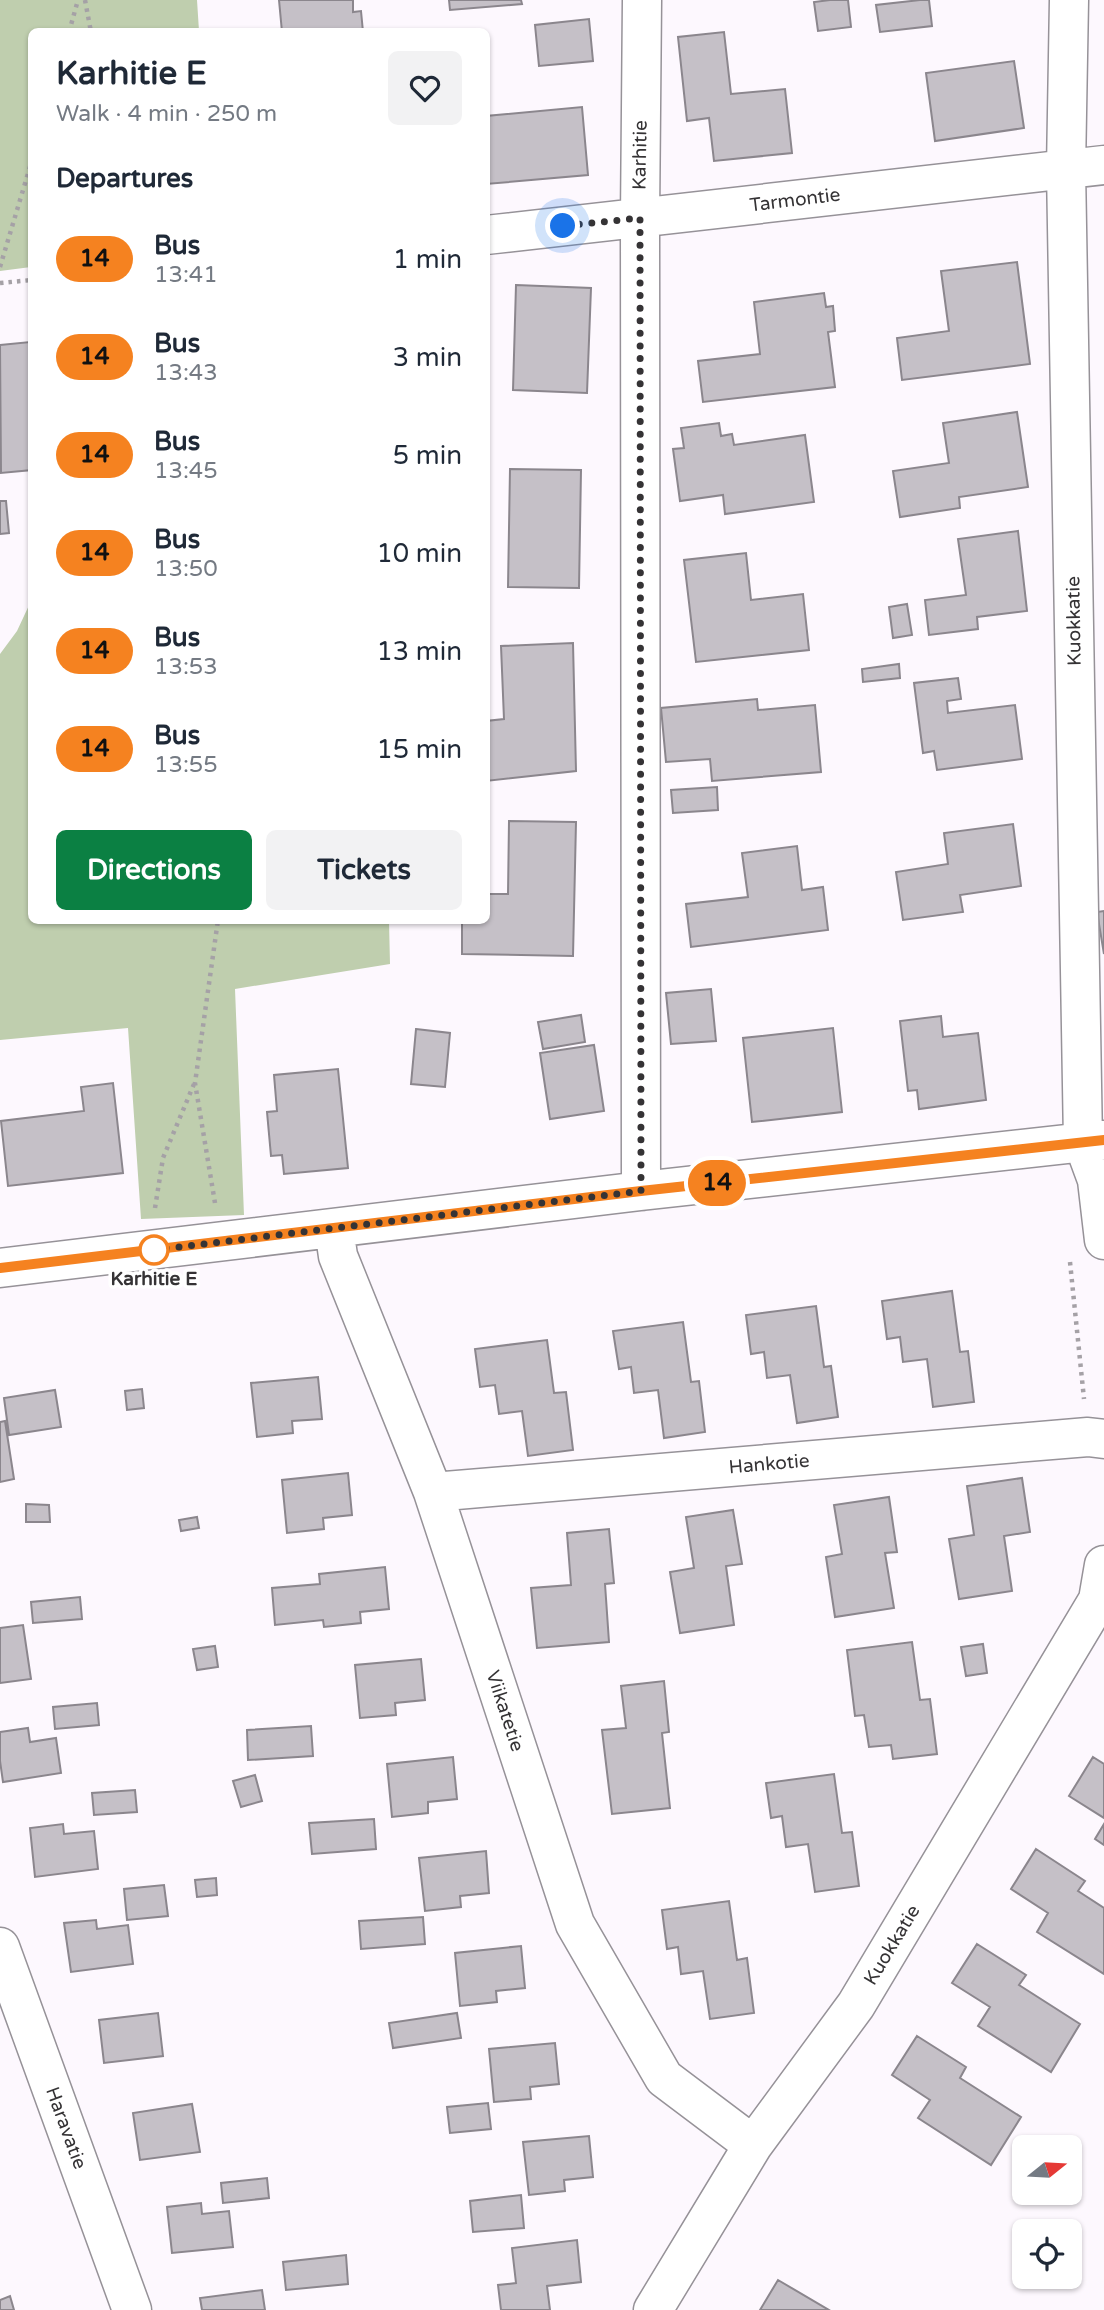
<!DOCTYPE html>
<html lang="en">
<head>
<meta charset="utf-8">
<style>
  :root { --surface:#fff; --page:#f2f2f3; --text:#1f2937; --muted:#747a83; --accent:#0b8043 }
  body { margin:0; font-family:"Varela Round",sans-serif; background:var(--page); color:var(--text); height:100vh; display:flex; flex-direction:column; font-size:26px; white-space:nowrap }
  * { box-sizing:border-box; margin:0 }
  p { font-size:23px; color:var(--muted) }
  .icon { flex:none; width:38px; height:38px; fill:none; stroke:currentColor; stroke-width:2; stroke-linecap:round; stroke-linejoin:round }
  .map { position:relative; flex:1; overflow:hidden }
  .details { position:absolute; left:28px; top:28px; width:462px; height:896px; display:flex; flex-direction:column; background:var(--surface); border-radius:10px; box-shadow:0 2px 5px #0004 }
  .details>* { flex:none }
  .badge { padding:0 14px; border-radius:23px; font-size:24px; line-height:46px }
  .needle { width:46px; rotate:72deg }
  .controls { position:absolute; left:1012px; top:2135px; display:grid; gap:14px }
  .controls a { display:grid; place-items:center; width:70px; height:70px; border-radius:10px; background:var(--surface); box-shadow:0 2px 5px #0004; font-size:35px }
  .you { position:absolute; width:35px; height:35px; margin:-18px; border:5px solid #fff; border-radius:50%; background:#1a73e8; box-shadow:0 0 0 10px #1a73e833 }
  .map>.badge { position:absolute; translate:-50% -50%; box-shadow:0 0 0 4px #fff }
  h2 { padding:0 28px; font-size:26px; line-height:63px }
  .round { display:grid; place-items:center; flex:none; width:74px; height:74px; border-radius:10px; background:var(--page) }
  .headline { display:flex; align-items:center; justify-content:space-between; height:119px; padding:0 28px }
  h1 { font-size:33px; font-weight:700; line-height:52px }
  .button { display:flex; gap:14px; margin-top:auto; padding:14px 28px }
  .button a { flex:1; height:80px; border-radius:10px; background:var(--accent); color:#fff; font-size:28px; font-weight:700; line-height:80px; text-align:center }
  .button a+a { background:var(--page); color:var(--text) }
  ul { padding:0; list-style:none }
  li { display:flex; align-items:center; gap:21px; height:98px; padding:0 28px }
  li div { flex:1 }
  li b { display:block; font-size:26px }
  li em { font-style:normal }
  li .badge { min-width:77px; font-weight:700; text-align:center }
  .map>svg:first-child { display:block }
  .green { fill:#bfceae }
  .building { fill:#c5c0c7; stroke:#8b868d; stroke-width:2 }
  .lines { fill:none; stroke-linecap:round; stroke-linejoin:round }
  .minor-casing { stroke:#969298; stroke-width:41 }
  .path { stroke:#a5a1a6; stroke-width:4.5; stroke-dasharray:3.5 5; stroke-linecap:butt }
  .minor { stroke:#fff; stroke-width:38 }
  .line-casing { stroke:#fff; stroke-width:16 }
  .line { stroke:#f58220; stroke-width:10 }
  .walk { stroke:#353335; stroke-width:7; stroke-dasharray:0 12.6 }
  .stop-dot { fill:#fff; stroke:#f58220; stroke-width:3.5 }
  .labels { text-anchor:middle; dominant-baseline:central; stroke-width:7; stroke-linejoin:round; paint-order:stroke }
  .street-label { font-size:19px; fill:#353335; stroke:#fff }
  .stop-label { font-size:19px; font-weight:bold; fill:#353335; stroke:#fff }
</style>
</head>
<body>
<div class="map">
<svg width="1104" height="2310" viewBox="0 0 1104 2310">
  <rect width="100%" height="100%" fill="#fdf8fe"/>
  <path class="green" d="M 0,0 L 197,0 L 199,31 L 32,32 L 31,267 L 0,271 Z
    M 31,601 L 32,920 L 389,921 L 390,964 L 235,989 L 244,1215 L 141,1219 L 128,1028 L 0,1040 L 0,654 L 17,631 Z"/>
  <path class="building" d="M 279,0 L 353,0 L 353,12 L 361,11 L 363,32 L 282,32 Z
    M 449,0 L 521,0 L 522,4 L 450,10 Z
    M 830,0 L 848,0 L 851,27 L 818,31 L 814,2 Z
    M 920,0 L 929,0 L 932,26 L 880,32 L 876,5 Z
    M 589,19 L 593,61 L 539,66 L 535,25 Z
    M 724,32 L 731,94 L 785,89 L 792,153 L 714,161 L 709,118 L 687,121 L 678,37 Z
    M 1014,61 L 1024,128 L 935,141 L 926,73 Z
    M 582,107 L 588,175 L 486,184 L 486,116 Z
    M 1017,262 L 1030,364 L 902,380 L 897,338 L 949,331 L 941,271 Z
    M 516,285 L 591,288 L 587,393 L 513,390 Z
    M 824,293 L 826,307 L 833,306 L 835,331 L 828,332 L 835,387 L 703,402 L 698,361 L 760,354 L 754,302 Z
    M 30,342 L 32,470 L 1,473 L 0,345 Z
    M 1017,412 L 1028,487 L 959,497 L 960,508 L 900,517 L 893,471 L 949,463 L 943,423 Z
    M 719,423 L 721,436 L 732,434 L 734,445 L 805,435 L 814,502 L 725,514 L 723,495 L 680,501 L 673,449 L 684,448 L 681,428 Z
    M 510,469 L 581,470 L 579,588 L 508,587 Z
    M 0,501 L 6,501 L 9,533 L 0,534 Z
    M 1018,531 L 1027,611 L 977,617 L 978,629 L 929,635 L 925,600 L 966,595 L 958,539 Z
    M 746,553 L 751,600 L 803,594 L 809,650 L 696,662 L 684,560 Z
    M 907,604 L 912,635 L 893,638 L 889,607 Z
    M 573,643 L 576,771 L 486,781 L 486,721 L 504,719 L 501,646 Z
    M 899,664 L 900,678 L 863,682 L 862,669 Z
    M 958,678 L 961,699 L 947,701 L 948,713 L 1015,705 L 1022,759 L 937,770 L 934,751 L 923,753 L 914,683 Z
    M 757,699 L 758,710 L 815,705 L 821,772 L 712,781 L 710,759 L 666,762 L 661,708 Z
    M 717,787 L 718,810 L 673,813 L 671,790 Z
    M 509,821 L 576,822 L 573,956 L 462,954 L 462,920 L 486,920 L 486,894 L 508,894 Z
    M 1013,824 L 1021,886 L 960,895 L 963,912 L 903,920 L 896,872 L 948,864 L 944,833 Z
    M 797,846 L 802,890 L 823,887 L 828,930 L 691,947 L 686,904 L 748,897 L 742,853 Z
    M 1104,911 L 1104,954 L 1097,912 Z
    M 711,989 L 716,1041 L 671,1044 L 666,993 Z
    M 581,1015 L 585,1042 L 543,1049 L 538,1022 Z
    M 941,1016 L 943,1037 L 978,1033 L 986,1100 L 919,1109 L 917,1090 L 908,1091 L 900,1021 Z
    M 833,1028 L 842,1112 L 752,1122 L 743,1038 Z
    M 416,1029 L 450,1033 L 445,1087 L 411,1084 Z
    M 594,1045 L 604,1111 L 550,1119 L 540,1053 Z
    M 338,1069 L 348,1168 L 284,1174 L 282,1155 L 271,1156 L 267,1112 L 277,1111 L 274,1075 Z
    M 113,1083 L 123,1173 L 8,1186 L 1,1121 L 84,1111 L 81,1087 Z
    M 952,1291 L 960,1352 L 968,1351 L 974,1402 L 933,1407 L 927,1359 L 903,1362 L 900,1337 L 887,1339 L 882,1301 Z
    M 816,1306 L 824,1367 L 831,1366 L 838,1417 L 797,1423 L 790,1375 L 767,1378 L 764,1352 L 751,1354 L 746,1315 Z
    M 683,1322 L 691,1382 L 699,1381 L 705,1432 L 664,1438 L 658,1390 L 634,1393 L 631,1367 L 619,1369 L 613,1331 Z
    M 547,1340 L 554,1393 L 566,1392 L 573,1450 L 528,1456 L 522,1411 L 499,1414 L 495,1385 L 480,1387 L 475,1349 Z
    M 318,1377 L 322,1419 L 292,1421 L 293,1433 L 257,1437 L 251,1383 Z
    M 142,1389 L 144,1408 L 127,1410 L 125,1391 Z
    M 55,1390 L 61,1427 L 9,1435 L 4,1398 Z
    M 5,1421 L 14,1479 L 0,1482 L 0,1422 Z
    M 348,1473 L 352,1515 L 323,1518 L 324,1529 L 287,1533 L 282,1480 Z
    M 1022,1478 L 1030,1532 L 1004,1536 L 1012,1591 L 959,1599 L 949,1539 L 974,1535 L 967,1486 Z
    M 889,1497 L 897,1552 L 885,1553 L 894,1608 L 835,1617 L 826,1557 L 842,1554 L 834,1505 Z
    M 26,1504 L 49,1505 L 50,1522 L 26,1522 Z
    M 733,1510 L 742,1564 L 726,1566 L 734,1625 L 680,1633 L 670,1572 L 694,1568 L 686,1517 Z
    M 197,1517 L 199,1528 L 181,1531 L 179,1520 Z
    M 609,1529 L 614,1583 L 605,1584 L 609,1642 L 537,1648 L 531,1588 L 571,1585 L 567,1533 Z
    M 385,1567 L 389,1609 L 360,1612 L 361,1623 L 324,1627 L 323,1620 L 275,1625 L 272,1588 L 320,1584 L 319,1574 Z
    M 80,1597 L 82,1619 L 33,1623 L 31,1602 Z
    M 23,1625 L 31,1679 L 0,1683 L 0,1628 Z
    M 912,1642 L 920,1700 L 930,1699 L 937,1754 L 893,1759 L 891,1745 L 869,1747 L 864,1715 L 855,1716 L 847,1650 Z
    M 983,1644 L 987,1673 L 966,1676 L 961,1647 Z
    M 215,1646 L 218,1667 L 197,1670 L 193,1649 Z
    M 421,1659 L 425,1700 L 395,1703 L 396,1715 L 360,1718 L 355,1665 Z
    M 664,1681 L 669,1732 L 662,1733 L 670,1808 L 612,1814 L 602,1730 L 626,1728 L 621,1686 Z
    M 97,1703 L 99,1725 L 55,1729 L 53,1707 Z
    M 311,1726 L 313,1756 L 248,1760 L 247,1730 Z
    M 28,1728 L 30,1742 L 56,1738 L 61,1773 L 3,1782 L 0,1761 L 0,1732 Z
    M 453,1757 L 457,1799 L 428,1802 L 428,1813 L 392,1817 L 387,1764 Z
    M 1093,1757 L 1104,1764 L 1104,1818 L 1069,1796 Z
    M 834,1774 L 842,1833 L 852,1832 L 859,1886 L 815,1892 L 808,1844 L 786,1847 L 782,1816 L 771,1818 L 766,1783 Z
    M 255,1775 L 262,1801 L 241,1807 L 233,1781 Z
    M 135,1790 L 137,1812 L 94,1815 L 92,1793 Z
    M 374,1819 L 376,1849 L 312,1854 L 309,1823 Z
    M 63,1824 L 64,1834 L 94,1831 L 98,1869 L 35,1877 L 30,1828 Z
    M 1104,1824 L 1104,1845 L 1095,1839 Z
    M 1036,1849 L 1085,1881 L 1078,1891 L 1104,1908 L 1104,1974 L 1037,1932 L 1048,1913 L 1011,1889 Z
    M 486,1851 L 489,1893 L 460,1896 L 461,1907 L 425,1911 L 419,1858 Z
    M 216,1878 L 217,1895 L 197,1897 L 195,1880 Z
    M 164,1885 L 168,1916 L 127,1920 L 124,1889 Z
    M 729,1901 L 737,1960 L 747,1958 L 754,2013 L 710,2019 L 703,1971 L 681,1974 L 678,1947 L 667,1949 L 662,1910 Z
    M 423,1917 L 425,1944 L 361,1949 L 359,1921 Z
    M 96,1920 L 97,1929 L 128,1925 L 133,1964 L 71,1972 L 64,1923 Z
    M 977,1944 L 1026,1975 L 1019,1985 L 1080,2024 L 1051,2072 L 978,2026 L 990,2007 L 952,1983 Z
    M 521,1946 L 525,1988 L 496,1991 L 497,2002 L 460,2006 L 455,1953 Z
    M 158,2013 L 163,2056 L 104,2063 L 99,2020 Z
    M 457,2013 L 461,2038 L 393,2048 L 389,2023 Z
    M 917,2036 L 966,2067 L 960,2078 L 1021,2117 L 991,2165 L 918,2118 L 930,2100 L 892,2075 Z
    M 555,2043 L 559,2084 L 530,2087 L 531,2099 L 494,2102 L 489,2049 Z
    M 488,2103 L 491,2129 L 450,2133 L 447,2107 Z
    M 192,2104 L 200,2152 L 140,2160 L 133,2113 Z
    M 589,2136 L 593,2177 L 564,2180 L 565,2191 L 529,2195 L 523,2142 Z
    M 267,2178 L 269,2198 L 223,2203 L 221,2183 Z
    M 521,2195 L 524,2228 L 473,2232 L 470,2201 Z
    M 201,2203 L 202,2214 L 229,2211 L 233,2247 L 172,2253 L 167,2207 Z
    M 577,2240 L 581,2282 L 547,2286 L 550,2310 L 501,2310 L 498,2285 L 516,2283 L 512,2248 Z
    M 346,2255 L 348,2284 L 286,2290 L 283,2262 Z
    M 778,2280 L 829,2310 L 760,2310 Z
    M 262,2290 L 265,2310 L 202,2310 L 200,2298 Z
    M 10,2296 L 14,2310 L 0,2310 L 0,2300 Z"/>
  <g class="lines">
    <g class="minor-casing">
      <path id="minor" d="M 1069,0 L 1066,169 L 1083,1142 L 1097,1180 L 1104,1240
        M 486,235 L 1104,165
        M 641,1191 L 640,218 L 642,0
        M 334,1228 L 338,1256 L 433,1492 L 575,1924 L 664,2078 L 753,2145
        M 0,1268 L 641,1191 L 1104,1140
        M 433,1492 L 1088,1437 L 1104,1439
        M 0,1947 L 132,2310
        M 653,2310 L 753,2145 L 856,2005 L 1098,1600 L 1104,1565"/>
    </g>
    <path class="path" d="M 85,0 L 91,32
      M 69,32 L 78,0
      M 0,267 L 32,160
      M 0,283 L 32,280
      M 215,1203 L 195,1083 L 218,920
      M 155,1208 L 163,1158 L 194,1084
      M 1070,1262 L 1084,1399"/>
    <use href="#minor" class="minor"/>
  </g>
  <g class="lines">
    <g class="line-casing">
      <path id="line" d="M 0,1268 L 641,1191 L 1104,1140"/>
    </g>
    <use href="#line" class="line"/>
    <path class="walk" d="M 154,1250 L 641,1191 L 640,218 L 563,226"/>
  </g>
  <circle class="stop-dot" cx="154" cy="1250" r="14"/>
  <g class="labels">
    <g class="street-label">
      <text transform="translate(640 155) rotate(-89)">Karhitie</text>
      <text transform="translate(795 200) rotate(-7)">Tarmontie</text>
      <text transform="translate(1074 621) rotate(-91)">Kuokkatie</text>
      <text transform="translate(769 1464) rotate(-5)">Hankotie</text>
      <text transform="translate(505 1711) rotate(72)">Viikatetie</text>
      <text transform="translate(892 1945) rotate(-59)">Kuokkatie</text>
      <text transform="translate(66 2128) rotate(70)">Haravatie</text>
    </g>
    <g class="stop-label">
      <text x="154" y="1279">Karhitie E</text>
    </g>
  </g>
</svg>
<div class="controls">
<a><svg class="needle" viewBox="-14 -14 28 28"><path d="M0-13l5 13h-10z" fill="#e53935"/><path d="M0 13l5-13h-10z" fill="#747a83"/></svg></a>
<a><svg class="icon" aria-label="locate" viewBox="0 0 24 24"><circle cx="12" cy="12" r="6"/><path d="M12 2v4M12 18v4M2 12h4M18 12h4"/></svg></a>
</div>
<div class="you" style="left:563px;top:226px"></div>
<b class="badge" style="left:717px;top:1183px;background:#f58220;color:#111">14</b>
<section class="details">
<div class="headline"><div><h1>Karhitie E</h1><p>Walk · 4 min · 250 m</p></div><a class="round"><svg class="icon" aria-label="heart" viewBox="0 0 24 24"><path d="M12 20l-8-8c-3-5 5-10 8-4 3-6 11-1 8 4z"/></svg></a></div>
<h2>Departures</h2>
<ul>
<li><span class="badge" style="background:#f58220;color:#111">14</span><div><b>Bus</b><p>13:41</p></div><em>1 min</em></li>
<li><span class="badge" style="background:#f58220;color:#111">14</span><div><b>Bus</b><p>13:43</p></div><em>3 min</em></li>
<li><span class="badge" style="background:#f58220;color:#111">14</span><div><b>Bus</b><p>13:45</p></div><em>5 min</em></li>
<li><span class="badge" style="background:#f58220;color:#111">14</span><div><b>Bus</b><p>13:50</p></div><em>10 min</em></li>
<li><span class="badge" style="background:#f58220;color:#111">14</span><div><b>Bus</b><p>13:53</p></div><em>13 min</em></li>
<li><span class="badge" style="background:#f58220;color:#111">14</span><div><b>Bus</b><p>13:55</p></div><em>15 min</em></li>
</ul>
<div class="button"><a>Directions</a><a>Tickets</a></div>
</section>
</div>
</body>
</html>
